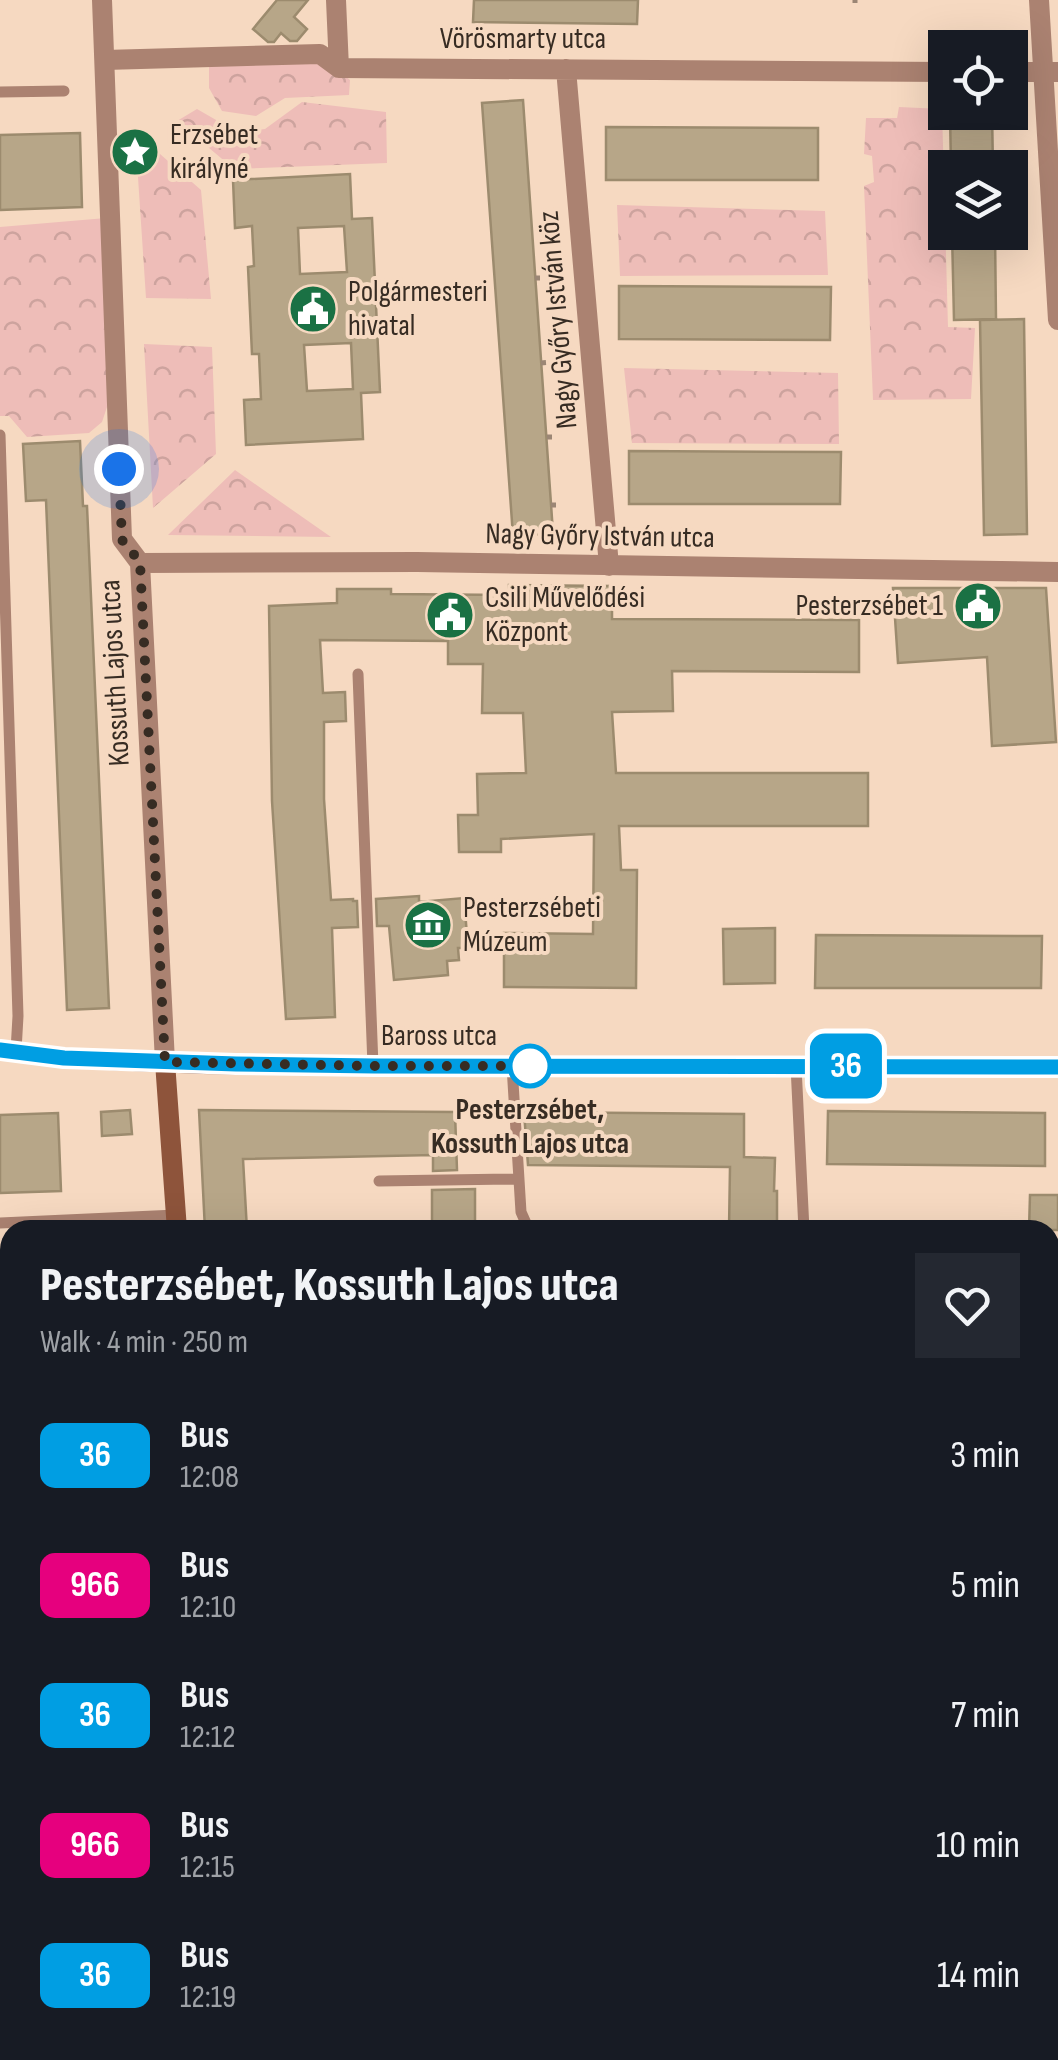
<!DOCTYPE html>
<html lang="en">
<head>
<meta charset="utf-8">
<style>
  :root { --surface:#171b24; --page:#242831; --text:#f1f3f6; --muted:#9ea1a6 }
  body { margin:0; font-family:"Sofia Sans Condensed",sans-serif; background:var(--page); color:var(--text); height:100vh; display:flex; flex-direction:column; font-size:38px; white-space:nowrap }
  * { box-sizing:border-box; margin:0 }
  p { font-size:32px; color:var(--muted) }
  .icon { flex:none; width:55px; height:55px; fill:none; stroke:currentColor; stroke-width:2; stroke-linecap:round; stroke-linejoin:round }
  .map { position:relative; flex:1; overflow:hidden }
  .side { position:absolute; left:0px; top:1220px; width:1060px; height:840px; display:flex; flex-direction:column; background:var(--surface); border-radius:30px 30px 0 0; box-shadow:0 10px 40px #0002 }
  .side>* { flex:none }
  .badge { padding:0 20px; border-radius:15px; font-size:35px; line-height:65px }
  .tools { position:absolute; left:928px; top:30px; display:grid; gap:20px }
  .tools a { display:grid; place-items:center; width:100px; height:100px; border-radius:0px; background:var(--surface); box-shadow:0 10px 40px #0002; font-size:50px }
  .you { position:absolute; width:50px; height:50px; margin:-25px; border:8px solid #fff; border-radius:50%; background:#1a73e8; box-shadow:0 0 0 15px #1a73e833 }
  .map>.badge { position:absolute; translate:-50% -50%; box-shadow:0 0 0 5px #fff }
  .round { display:grid; place-items:center; flex:none; width:105px; height:105px; border-radius:0px; background:var(--page) }
  .headline { display:flex; align-items:center; justify-content:space-between; height:170px; padding:0 40px }
  h1 { font-size:48px; font-weight:800; line-height:75px }
  ul { padding:0; list-style:none }
  li { display:flex; align-items:center; gap:30px; height:130px; padding:0 40px }
  li div { flex:1 }
  li b { display:block; font-size:38px }
  li em { font-style:normal }
  li .badge { min-width:110px; font-weight:700; text-align:center }
  .map>svg:first-child { display:block }
  .built { fill:#f3d0b2 }
  .park { fill:url(#park-crowns) }
  .building { fill:#b7a688; stroke:#9c8b6e; stroke-width:2.5; fill-rule:evenodd }
  .lines { fill:none; stroke-linecap:round; stroke-linejoin:round }
  .path { stroke:#9b8675; stroke-width:5; stroke-dasharray:5 8; stroke-linecap:butt }
  .lane { stroke:#ab8271; stroke-width:11 }
  .street { stroke:#ab8271; stroke-width:20 }
  .secondary { stroke:#8e543b; stroke-width:20 }
  .primary { stroke:#77310e; stroke-width:25 }
  .line-casing { stroke:#fff; stroke-width:22 }
  .line { stroke:#009ee3; stroke-width:15 }
  .walk { stroke:#372c23; stroke-width:10; stroke-dasharray:0 18 }
  .stop-dot { fill:#fff; stroke:#009ee3; stroke-width:5 }
  .labels { text-anchor:middle; dominant-baseline:central; stroke-width:8; stroke-linejoin:round; paint-order:stroke }
  .street-label { font-size:30px; fill:#372c23; stroke:#f6d9c1 }
  .poi-label { font-size:30px; fill:#372c23; stroke:#f6d9c1; text-anchor:start }
  .stop-label { font-size:30px; font-weight:bold; fill:#372c23; stroke:#f6d9c1 }
</style>
</head>
<body>
<div class="map">
<svg width="1058" height="2060" viewBox="0 0 1058 2060">
  <defs>
    <pattern id="park-crowns" width="20" height="18" patternUnits="userSpaceOnUse" patternTransform="scale(2.5)"><rect width="20" height="18" fill="#eebdb8"/><path d="M2 6a3 3 0 1 1 6 0M12 15a3 3 0 1 1 6 0" fill="none" stroke="#cda39e"/></pattern>
  </defs>
  <rect width="100%" height="100%" fill="#f6d9c1"/>
  <path class="built" d="M 10,1245 L 10,1717 L 0,1717 L 0,1246 Z"/>
  <path class="park" d="M 320,54 L 350,80 L 349,95 L 285,98 L 256,116 L 222,111 L 209,88 L 209,57 Z
    M 302,102 L 386,112 L 387,163 L 234,169 L 177,121 L 197,109 L 237,132 L 265,129 Z
    M 899,107 L 942,109 L 948,327 L 975,328 L 971,399 L 873,400 L 864,186 L 874,182 L 872,156 L 864,154 L 866,118 L 897,118 Z
    M 135,132 L 201,190 L 211,299 L 146,298 Z
    M 617,205 L 825,211 L 828,275 L 620,276 Z
    M 106,218 L 108,404 L 102,422 L 89,433 L 27,437 L 9,416 L 0,416 L 0,227 Z
    M 144,344 L 212,347 L 216,454 L 153,508 Z
    M 624,368 L 838,373 L 839,444 L 632,443 Z
    M 235,470 L 331,537 L 168,535 Z"/>
  <path class="building" d="M 277,0 L 308,0 L 294,17 L 307,29 L 297,41 L 290,41 L 281,33 L 274,42 L 268,42 L 253,29 Z
    M 474,0 L 638,0 L 637,24 L 473,22 Z
    M 523,100 L 553,533 L 513,536 L 482,103 Z
    M 950,112 L 992,112 L 993,168 L 951,168 Z
    M 606,127 L 818,128 L 818,180 L 606,180 Z
    M 80,133 L 82,207 L 0,210 L 0,135 Z
    M 350,174 L 352,219 L 372,218 L 380,392 L 361,393 L 363,439 L 246,445 L 244,400 L 261,399 L 259,354 L 252,354 L 248,267 L 254,266 L 252,226 L 235,228 L 233,180 ZM 344,226 L 347,272 L 300,274 L 298,228 ZM 351,343 L 353,389 L 307,391 L 304,345 Z
    M 952,232 L 995,232 L 996,319 L 954,320 Z
    M 619,286 L 831,287 L 830,340 L 619,339 Z
    M 1024,319 L 1027,534 L 984,535 L 980,320 Z
    M 80,441 L 83,506 L 87,506 L 109,1008 L 67,1010 L 46,500 L 26,501 L 23,444 Z
    M 629,451 L 841,452 L 840,504 L 629,504 Z
    M 509,585 L 612,586 L 612,619 L 859,620 L 859,672 L 672,671 L 673,711 L 612,712 L 616,773 L 868,773 L 868,826 L 619,826 L 621,870 L 637,870 L 636,988 L 504,987 L 504,933 L 593,934 L 594,834 L 501,839 L 501,852 L 459,852 L 458,815 L 478,815 L 477,774 L 526,773 L 523,713 L 482,713 L 483,664 L 448,664 L 448,641 L 320,640 L 323,693 L 345,692 L 346,721 L 324,722 L 324,799 L 331,900 L 353,899 L 353,901 L 357,901 L 358,927 L 332,928 L 335,1017 L 286,1019 L 272,801 L 269,606 L 337,603 L 337,589 L 391,589 L 391,594 L 509,595 Z
    M 893,588 L 1046,588 L 1056,742 L 992,746 L 987,657 L 898,663 Z
    M 419,896 L 419,902 L 464,898 L 468,948 L 458,948 L 459,960 L 447,961 L 448,975 L 394,980 L 389,926 L 377,926 L 376,899 Z
    M 775,928 L 775,983 L 724,984 L 723,929 Z
    M 816,935 L 1042,936 L 1041,988 L 815,988 Z
    M 130,1110 L 132,1134 L 102,1136 L 101,1112 Z
    M 199,1110 L 455,1112 L 457,1170 L 433,1171 L 433,1155 L 243,1159 L 247,1230 L 205,1230 Z
    M 828,1111 L 1045,1113 L 1045,1166 L 827,1164 Z
    M 524,1112 L 744,1114 L 744,1157 L 775,1158 L 774,1191 L 777,1191 L 777,1230 L 729,1230 L 730,1167 L 528,1165 Z
    M 58,1113 L 61,1191 L 0,1193 L 0,1115 Z
    M 475,1189 L 475,1230 L 432,1230 L 432,1190 Z
    M 1030,1195 L 1058,1195 L 1058,1230 L 1029,1230 Z"/>
  <g class="lines">
    <path class="path" d="M 855,0 L 855,3
      M 535,278 L 549,278
      M 541,363 L 554,362
      M 547,437 L 559,437
      M 551,505 L 563,505
      M 1050,1729 L 1058,1730
      M 0,1929 L 10,1929
      M 0,2051 L 250,2053 L 393,2050"/>
    <path class="lane" d="M 0,92 L 64,91
      M 0,435 L 18,1016 L 16,1051
      M 358,674 L 373,1066
      M 512,1066 L 521,1212 L 529,1230
      M 796,1066 L 804,1230
      M 379,1181 L 518,1179
      M 0,1223 L 176,1215
      M 0,1739 L 10,1738"/>
    <path class="street" d="M 102,0 L 122,539 L 140,563 L 165,1062
      M 336,0 L 339,68
      M 1039,0 L 1058,320
      M 105,60 L 320,54 L 339,68 L 945,72
      M 566,69 L 609,566
      M 1010,72 L 1058,72
      M 140,563 L 417,562 L 1058,572
      M 1050,1556 L 1058,1556
      M 1050,1918 L 1058,1918"/>
    <path class="secondary" d="M 0,1050 L 64,1058 L 202,1064 L 373,1066 L 1058,1067
      M 165,1062 L 177,1230"/>
    <path class="primary" d="M 0,1966 L 10,1967
      M 1050,1979 L 1058,1979
      M 0,2013 L 10,2013
      M 1050,2031 L 1058,2032"/>
  </g>
  <g class="lines">
    <g class="line-casing">
      <path id="line" d="M 0,1050 L 64,1058 L 236,1064 L 374,1066 L 1058,1067"/>
    </g>
    <use href="#line" class="line"/>
    <path class="walk" d="M 119,469 L 122,540 L 140,562 L 165,1062 L 374,1066 L 548,1066 L 530,1066"/>
  </g>
  <defs>
    <g id="sight-disc" transform="scale(2.5)"><circle r="9.5" fill="#1a7144" stroke="#f6d9c1"/><path d="M0-6L1.8-2.2L6-1.7L2.9 1.2L3.7 5.4L0 3.3L-3.7 5.4L-2.9 1.2L-6-1.7L-1.8-2.2Z" fill="#fff"/></g>
    <g id="civic-disc" transform="scale(2.5)"><circle r="9.5" fill="#1a7144" stroke="#f6d9c1"/><path d="M-.6-6.5H3V-4.5H.6V-3L4-1V1h2V6H-6V1h2V-1L-.6-3ZM-1.2 2.5V6h2.4V2.5Z" fill="#fff"/></g>
    <g id="museum-disc" transform="scale(2.5)"><circle r="9.5" fill="#1a7144" stroke="#f6d9c1"/><path d="M0-6L6-3V-2H-6V-3ZM-5-1h2V3h-2ZM-1-1h2V3h-2ZM3-1h2V3H3ZM-6 4H6V6H-6Z" fill="#fff"/></g>
  </defs>
  <g fill-rule="evenodd">
    <use href="#sight-disc" x="135" y="152"/>
    <use href="#civic-disc" x="313" y="309"/>
    <use href="#civic-disc" x="978" y="606"/>
    <use href="#civic-disc" x="450" y="615"/>
    <use href="#museum-disc" x="428" y="925"/>
  </g>
  <circle class="stop-dot" cx="530" cy="1066" r="20"/>
  <g class="labels">
    <g class="street-label">
      <text x="523" y="39">Vörösmarty utca</text>
      <text transform="translate(558 320) rotate(-95)">Nagy Győry István köz</text>
      <text transform="translate(600 536) rotate(1)">Nagy Győry István utca</text>
      <text transform="translate(115 673) rotate(-93)">Kossuth Lajos utca</text>
      <text x="439" y="1036">Baross utca</text>
    </g>
    <g class="poi-label">
      <text x="170" y="135">Erzsébet<tspan x="170" dy="34">királyné</tspan></text>
      <text x="348" y="292">Polgármesteri<tspan x="348" dy="34">hivatal</tspan></text>
      <text x="485" y="598">Csili Művelődési<tspan x="485" dy="34">Központ</tspan></text>
      <text x="943" y="606" text-anchor="end">Pesterzsébet 1</text>
      <text x="463" y="908">Pesterzsébeti<tspan x="463" dy="34">Múzeum</tspan></text>
    </g>
    <g class="stop-label">
      <text x="530" y="1110">Pesterzsébet,<tspan x="530" dy="34">Kossuth Lajos utca</tspan></text>
    </g>
  </g>
</svg>
<div class="tools">
<a><svg class="icon" aria-label="locate" viewBox="0 0 24 24"><circle cx="12" cy="12" r="6"/><path d="M12 2v4M12 18v4M2 12h4M18 12h4"/></svg></a>
<a><svg class="icon" aria-label="layers" viewBox="0 0 24 24"><path d="M12 4l9 5-9 5-9-5zM3 14l9 5 9-5"/></svg></a>
</div>
<div class="you" style="left:119px;top:469px"></div>
<b class="badge" style="left:846px;top:1066px;background:#009ee3;color:#fff">36</b>
<section class="side">
<div class="headline"><div><h1>Pesterzsébet, Kossuth Lajos utca</h1><p>Walk · 4 min · 250 m</p></div><a class="round"><svg class="icon" aria-label="heart" viewBox="0 0 24 24"><path d="M12 20l-8-8c-3-5 5-10 8-4 3-6 11-1 8 4z"/></svg></a></div>
<ul>
<li><span class="badge" style="background:#009ee3;color:#fff">36</span><div><b>Bus</b><p>12:08</p></div><em>3 min</em></li>
<li><span class="badge" style="background:#e6007e;color:#fff">966</span><div><b>Bus</b><p>12:10</p></div><em>5 min</em></li>
<li><span class="badge" style="background:#009ee3;color:#fff">36</span><div><b>Bus</b><p>12:12</p></div><em>7 min</em></li>
<li><span class="badge" style="background:#e6007e;color:#fff">966</span><div><b>Bus</b><p>12:15</p></div><em>10 min</em></li>
<li><span class="badge" style="background:#009ee3;color:#fff">36</span><div><b>Bus</b><p>12:19</p></div><em>14 min</em></li>
</ul>
</section>
</div>
</body>
</html>
